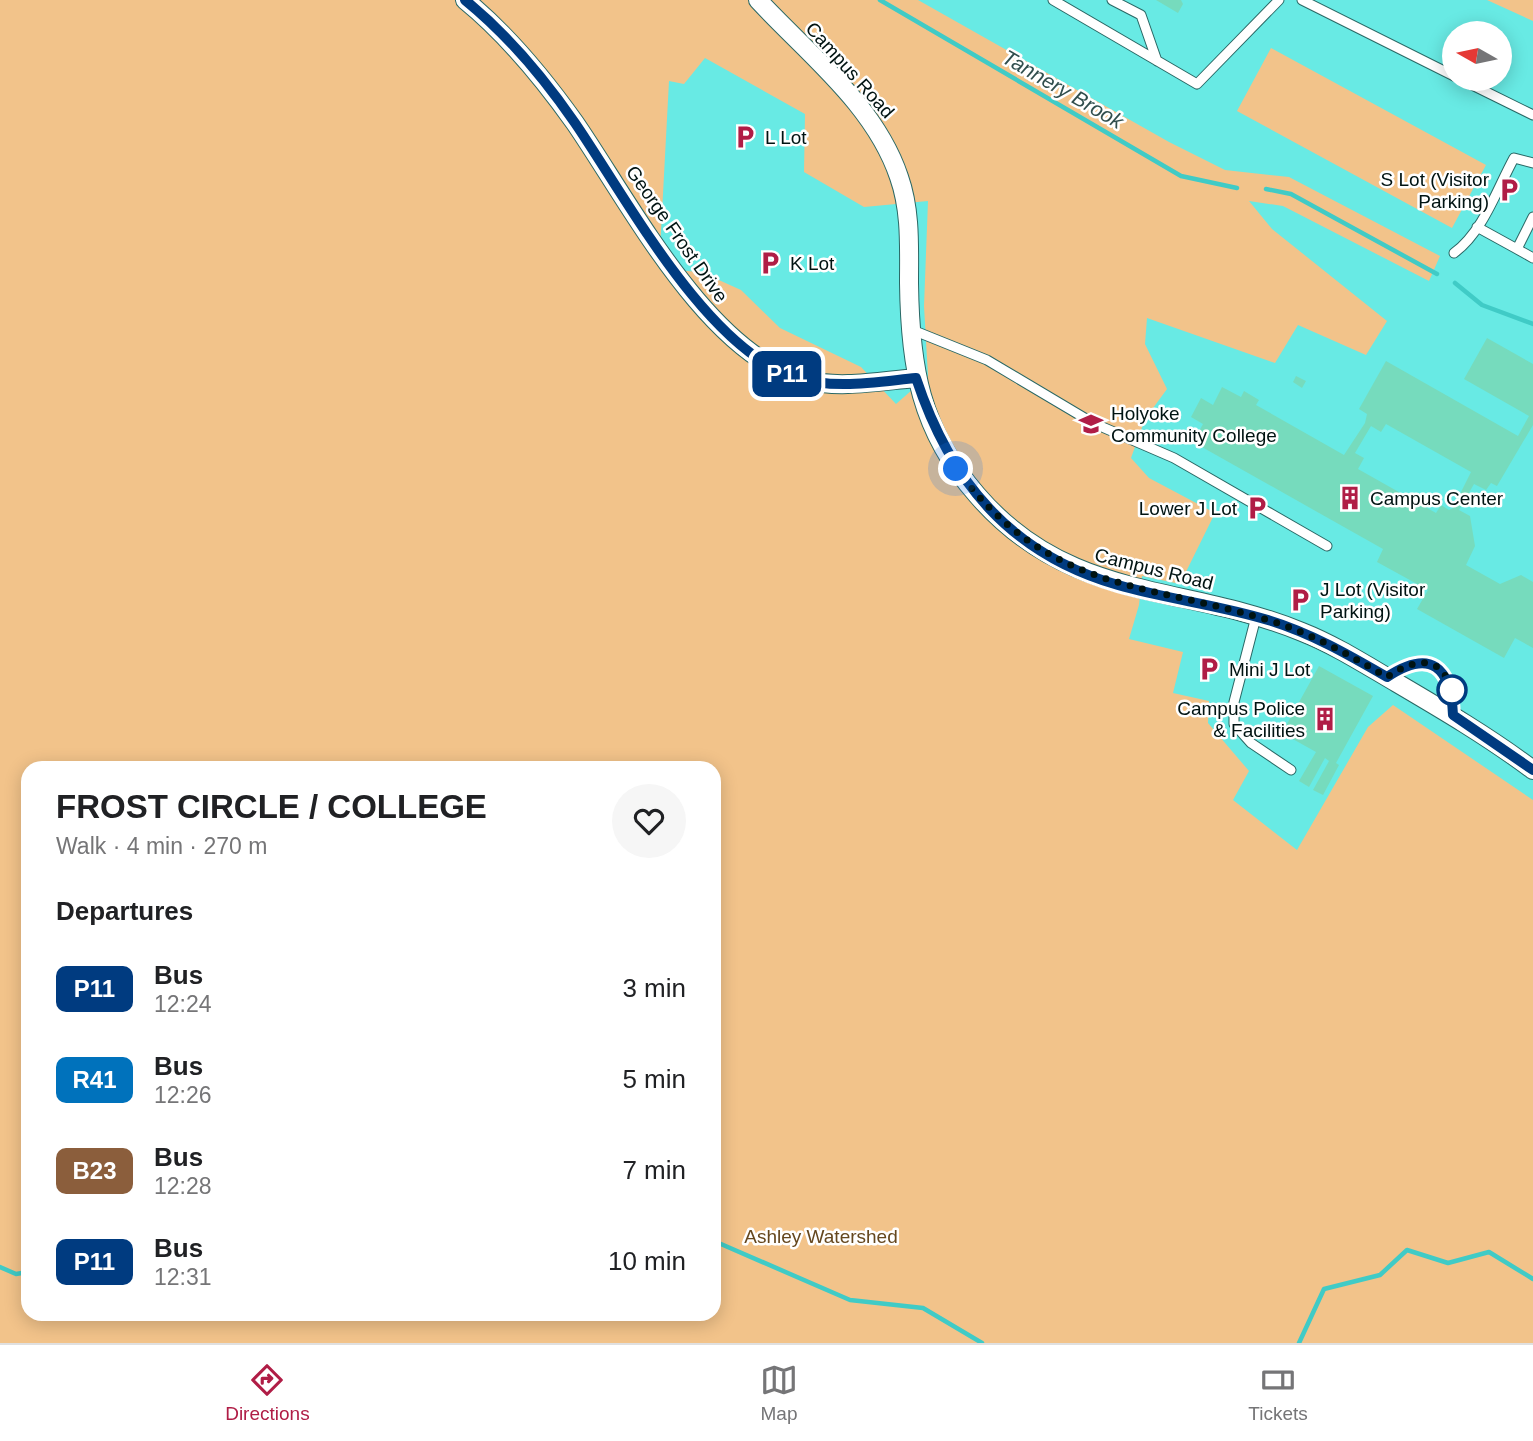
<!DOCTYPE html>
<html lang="en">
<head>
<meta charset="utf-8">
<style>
  :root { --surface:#fff; --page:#f6f6f6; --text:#202124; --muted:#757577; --line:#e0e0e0; --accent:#b01d46 }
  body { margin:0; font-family:Arial,sans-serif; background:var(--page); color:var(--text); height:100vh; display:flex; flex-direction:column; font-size:26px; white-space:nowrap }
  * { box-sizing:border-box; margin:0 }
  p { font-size:23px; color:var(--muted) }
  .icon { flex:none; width:38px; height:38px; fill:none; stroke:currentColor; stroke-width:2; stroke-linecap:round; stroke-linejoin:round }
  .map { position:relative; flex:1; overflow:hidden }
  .details { position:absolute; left:21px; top:761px; width:700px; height:560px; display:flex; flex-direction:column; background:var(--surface); border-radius:21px; box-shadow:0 4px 18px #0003 }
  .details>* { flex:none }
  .badge { padding:0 14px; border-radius:10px; font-size:24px; line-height:46px }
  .needle { width:46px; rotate:279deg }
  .tools { position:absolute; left:1442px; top:21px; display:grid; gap:14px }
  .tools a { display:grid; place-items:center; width:70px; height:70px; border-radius:50%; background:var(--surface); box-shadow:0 4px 18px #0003; font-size:35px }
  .you { position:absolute; width:35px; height:35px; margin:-18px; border:5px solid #fff; border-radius:50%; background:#1a73e8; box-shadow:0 0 0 10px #1a73e833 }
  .map>.badge { position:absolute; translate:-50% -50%; box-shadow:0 0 0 4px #fff }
  h2 { padding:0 35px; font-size:26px; line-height:63px }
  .round { display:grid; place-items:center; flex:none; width:74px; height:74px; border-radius:37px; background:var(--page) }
  .summary { display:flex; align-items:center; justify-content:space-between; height:119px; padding:0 35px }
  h1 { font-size:33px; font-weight:800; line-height:52px }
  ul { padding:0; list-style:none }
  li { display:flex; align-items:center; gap:21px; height:91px; padding:0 35px }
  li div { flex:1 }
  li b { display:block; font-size:26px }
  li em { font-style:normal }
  li .badge { min-width:77px; font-weight:700; text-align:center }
  .dock { display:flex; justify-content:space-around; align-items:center; height:98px; border-top:2px solid var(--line); background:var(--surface); font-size:19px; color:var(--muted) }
  .dock a { display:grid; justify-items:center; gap:4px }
  .dock .current { color:var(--accent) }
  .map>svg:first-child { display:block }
  .built { fill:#68eae4; fill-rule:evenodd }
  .green { fill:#f2c38a; fill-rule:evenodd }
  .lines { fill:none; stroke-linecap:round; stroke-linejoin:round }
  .stream { stroke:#40cbc6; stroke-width:4.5 }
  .building { fill:#76dbbd; fill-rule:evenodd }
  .service-casing { stroke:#2a6865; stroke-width:11 }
  .minor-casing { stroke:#2a6865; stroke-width:20 }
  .service { stroke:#fff; stroke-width:9 }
  .minor { stroke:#fff; stroke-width:18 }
  .line-casing { stroke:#fff; stroke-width:16 }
  .line { stroke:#003b80; stroke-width:10 }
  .walk { stroke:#001312; stroke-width:7; stroke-dasharray:0 12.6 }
  .stop-dot { fill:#fff; stroke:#003b80; stroke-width:3.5 }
  .labels { text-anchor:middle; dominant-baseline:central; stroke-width:5; stroke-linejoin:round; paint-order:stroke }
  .street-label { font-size:19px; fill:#001312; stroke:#fff }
  .poi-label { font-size:19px; fill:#001312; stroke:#fff; text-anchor:start }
  .park-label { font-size:19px; fill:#65471e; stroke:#fff }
  .water-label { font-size:21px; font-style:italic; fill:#314e4d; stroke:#fff }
</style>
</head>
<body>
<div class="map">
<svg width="1533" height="1343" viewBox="0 0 1533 1343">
  <rect width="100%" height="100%" fill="#82f6f1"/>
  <path class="built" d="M 672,0 L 1533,0 L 1533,1218 L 714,768 L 629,768 ZM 1454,33 L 1500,33 L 1500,79 L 1454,79 Z"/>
  <path class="green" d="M 0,0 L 918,0 L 1169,142 L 1225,170 L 1289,177 L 1440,256 L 1429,281 L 1283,206 L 1249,201 L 1272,229 L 1387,321 L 1366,355 L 1298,325 L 1275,363 L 1147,318 L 1145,344 L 1167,389 L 1145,419 L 1131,458 L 1149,478 L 1215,513 L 1180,584 L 1142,576 L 1139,605 L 1129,639 L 1183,652 L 1173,693 L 1209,701 L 1208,723 L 1249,771 L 1233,800 L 1297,850 L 1368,727 L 1393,705 L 1533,800 L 1533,1343 L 0,1343 ZM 705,58 L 805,114 L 804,172 L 864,207 L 928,201 L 924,306 L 928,376 L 896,404 L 861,367 L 780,328 L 741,290 L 701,272 L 659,269 L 669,81 L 684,84 ZM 28,768 L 714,768 L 714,1314 L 28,1314 Z
    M 1487,0 L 1533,0 L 1533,21 Z
    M 1271,48 L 1486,165 L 1452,228 L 1237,111 Z"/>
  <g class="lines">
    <path class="stream" d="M 880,0 L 1181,176 L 1237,188
      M 1266,189 L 1291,194 L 1437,274
      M 1455,283 L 1482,305 L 1533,324
      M 714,1241 L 850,1300 L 923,1308 L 982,1343
      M 0,1267 L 16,1274 L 28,1272
      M 1299,1343 L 1324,1289 L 1380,1275 L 1407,1250 L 1448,1263 L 1489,1252 L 1533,1279"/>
  </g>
  <path class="building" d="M 1156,0 L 1181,0 L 1183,4 L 1178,13 Z
    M 1487,338 L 1533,364 L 1533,425 L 1497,486 L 1491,483 L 1486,490 L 1474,484 L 1459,510 L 1470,516 L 1475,546 L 1466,565 L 1500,584 L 1521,575 L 1533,582 L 1533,648 L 1515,638 L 1504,658 L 1417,609 L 1428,590 L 1377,562 L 1383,549 L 1193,442 L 1203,424 L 1191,417 L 1201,398 L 1213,405 L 1222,387 L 1241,397 L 1244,391 L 1259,400 L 1256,405 L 1344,455 L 1365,423 L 1367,414 L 1359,409 L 1386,361 L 1518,436 L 1529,416 L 1464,379 ZM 1386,424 L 1471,472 L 1453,508 L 1449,510 L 1441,505 L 1436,513 L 1358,469 L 1364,458 L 1355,453 L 1371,426 L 1381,432 Z
    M 1296,376 L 1306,381 L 1302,388 L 1293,382 Z
    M 1319,666 L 1373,696 L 1336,763 L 1339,765 L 1323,795 L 1313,790 L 1329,761 L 1325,758 L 1309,787 L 1299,781 L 1316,752 L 1282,733 Z"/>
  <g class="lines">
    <g class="service-casing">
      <path id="service" d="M 1053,0 L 1197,84 L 1279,0
        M 1112,0 L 1141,15 L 1157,61
        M 1302,0 L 1454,76
        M 1460,79 L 1533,115
        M 1533,217 L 1517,249 L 1533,258
        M 1477,227 L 1517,249
        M 1454,253 C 1483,232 1497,189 1514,158 L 1533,163
        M 910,329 L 987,360 L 1093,423 L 1174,458 L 1327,546
        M 1256,617 L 1234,702 L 1234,724 L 1251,743 L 1291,770
        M 1387,677 C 1431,647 1451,667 1453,715"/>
    </g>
    <g class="minor-casing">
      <path id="minor" d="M 465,0 C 508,35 543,78 575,123 C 630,203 708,355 805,380 C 840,389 880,381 916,378
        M 758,0 C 808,54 875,105 899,177 C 911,211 909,247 909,283 C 910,366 920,430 977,495 C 1070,603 1183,583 1302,632 C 1335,645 1366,665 1397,683 C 1443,710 1489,737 1533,770"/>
    </g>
    <use href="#service" class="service"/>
    <use href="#minor" class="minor"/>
  </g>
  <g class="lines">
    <g class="line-casing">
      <path id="line" d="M 465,0 C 508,35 544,78 575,123 C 627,199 706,348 794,377 C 833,390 876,382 916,378 C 950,481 1010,554 1118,585 C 1167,599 1219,605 1268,620 C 1311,633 1349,655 1387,677 C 1431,648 1451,667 1453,715 L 1533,770"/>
    </g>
    <use href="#line" class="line"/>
    <path class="walk" d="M 956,469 C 1050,592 1134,580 1268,620 C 1311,633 1349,655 1387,677 C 1414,659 1440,653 1452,690"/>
  </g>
  <defs>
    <g id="parking-bare" transform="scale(1.89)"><path d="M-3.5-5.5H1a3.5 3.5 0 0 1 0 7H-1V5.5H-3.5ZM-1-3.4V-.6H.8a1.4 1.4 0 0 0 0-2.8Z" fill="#b01d46" stroke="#fff" stroke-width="2.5" paint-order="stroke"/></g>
    <g id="university-bare" transform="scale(1.89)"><path d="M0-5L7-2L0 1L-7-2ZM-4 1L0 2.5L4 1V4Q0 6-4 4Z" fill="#b01d46" stroke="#fff" stroke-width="2.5" paint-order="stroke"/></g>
    <g id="building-bare" transform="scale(1.89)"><path d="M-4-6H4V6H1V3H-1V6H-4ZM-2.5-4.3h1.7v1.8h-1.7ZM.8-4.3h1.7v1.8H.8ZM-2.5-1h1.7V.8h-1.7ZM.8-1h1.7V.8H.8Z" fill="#b01d46" stroke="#fff" stroke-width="2.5" paint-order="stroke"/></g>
  </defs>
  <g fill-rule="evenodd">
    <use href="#parking-bare" x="745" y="137"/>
    <use href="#parking-bare" x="1509" y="190"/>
    <use href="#parking-bare" x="770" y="263"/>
    <use href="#university-bare" x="1091" y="424"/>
    <use href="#building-bare" x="1350" y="498"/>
    <use href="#parking-bare" x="1257" y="508"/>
    <use href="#parking-bare" x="1300" y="600"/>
    <use href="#parking-bare" x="1209" y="669"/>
    <use href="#building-bare" x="1325" y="719"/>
  </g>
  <circle class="stop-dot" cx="1452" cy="690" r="14"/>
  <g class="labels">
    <g class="street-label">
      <text transform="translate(850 70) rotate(48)">Campus Road</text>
      <text transform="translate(677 234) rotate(55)">George Frost Drive</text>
      <text transform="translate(1154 569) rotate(14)">Campus Road</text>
    </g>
    <g class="poi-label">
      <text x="765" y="137">L Lot</text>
      <text x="1489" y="179" text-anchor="end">S Lot (Visitor<tspan x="1489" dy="22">Parking)</tspan></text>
      <text x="790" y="263">K Lot</text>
      <text x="1111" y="413">Holyoke<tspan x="1111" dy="22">Community College</tspan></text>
      <text x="1370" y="498">Campus Center</text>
      <text x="1237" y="508" text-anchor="end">Lower J Lot</text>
      <text x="1320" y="589">J Lot (Visitor<tspan x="1320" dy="22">Parking)</tspan></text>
      <text x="1229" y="669">Mini J Lot</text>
      <text x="1305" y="708" text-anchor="end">Campus Police<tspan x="1305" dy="22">&amp; Facilities</tspan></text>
    </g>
    <g class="park-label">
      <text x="821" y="1236">Ashley Watershed</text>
    </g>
    <g class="water-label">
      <text transform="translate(1063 89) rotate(30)">Tannery Brook</text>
    </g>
  </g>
</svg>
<div class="tools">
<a><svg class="needle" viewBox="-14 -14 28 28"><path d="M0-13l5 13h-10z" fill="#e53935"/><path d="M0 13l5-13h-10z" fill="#757577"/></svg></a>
</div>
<div class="you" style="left:956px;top:469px"></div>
<b class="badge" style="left:787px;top:374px;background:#003b80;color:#fff">P11</b>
<section class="details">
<div class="summary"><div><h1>FROST CIRCLE / COLLEGE</h1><p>Walk · 4 min · 270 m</p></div><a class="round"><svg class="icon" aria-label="heart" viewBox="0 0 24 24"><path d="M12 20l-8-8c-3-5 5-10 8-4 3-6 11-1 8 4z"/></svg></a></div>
<h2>Departures</h2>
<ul>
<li><span class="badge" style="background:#003b80;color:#fff">P11</span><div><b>Bus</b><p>12:24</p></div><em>3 min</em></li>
<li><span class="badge" style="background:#0072bc;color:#fff">R41</span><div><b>Bus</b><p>12:26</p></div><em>5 min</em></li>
<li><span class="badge" style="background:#8b5e3c;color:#fff">B23</span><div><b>Bus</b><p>12:28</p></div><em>7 min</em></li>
<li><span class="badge" style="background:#003b80;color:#fff">P11</span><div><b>Bus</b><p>12:31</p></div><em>10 min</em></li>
</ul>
</section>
</div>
<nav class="dock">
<a class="current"><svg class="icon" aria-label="directions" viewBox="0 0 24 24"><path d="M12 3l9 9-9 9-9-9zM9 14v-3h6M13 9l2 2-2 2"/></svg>Directions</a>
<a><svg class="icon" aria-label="map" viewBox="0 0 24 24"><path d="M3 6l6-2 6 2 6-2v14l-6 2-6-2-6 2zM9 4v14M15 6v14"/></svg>Map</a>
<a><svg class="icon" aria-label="tickets" viewBox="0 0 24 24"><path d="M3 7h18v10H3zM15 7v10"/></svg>Tickets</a>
</nav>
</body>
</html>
